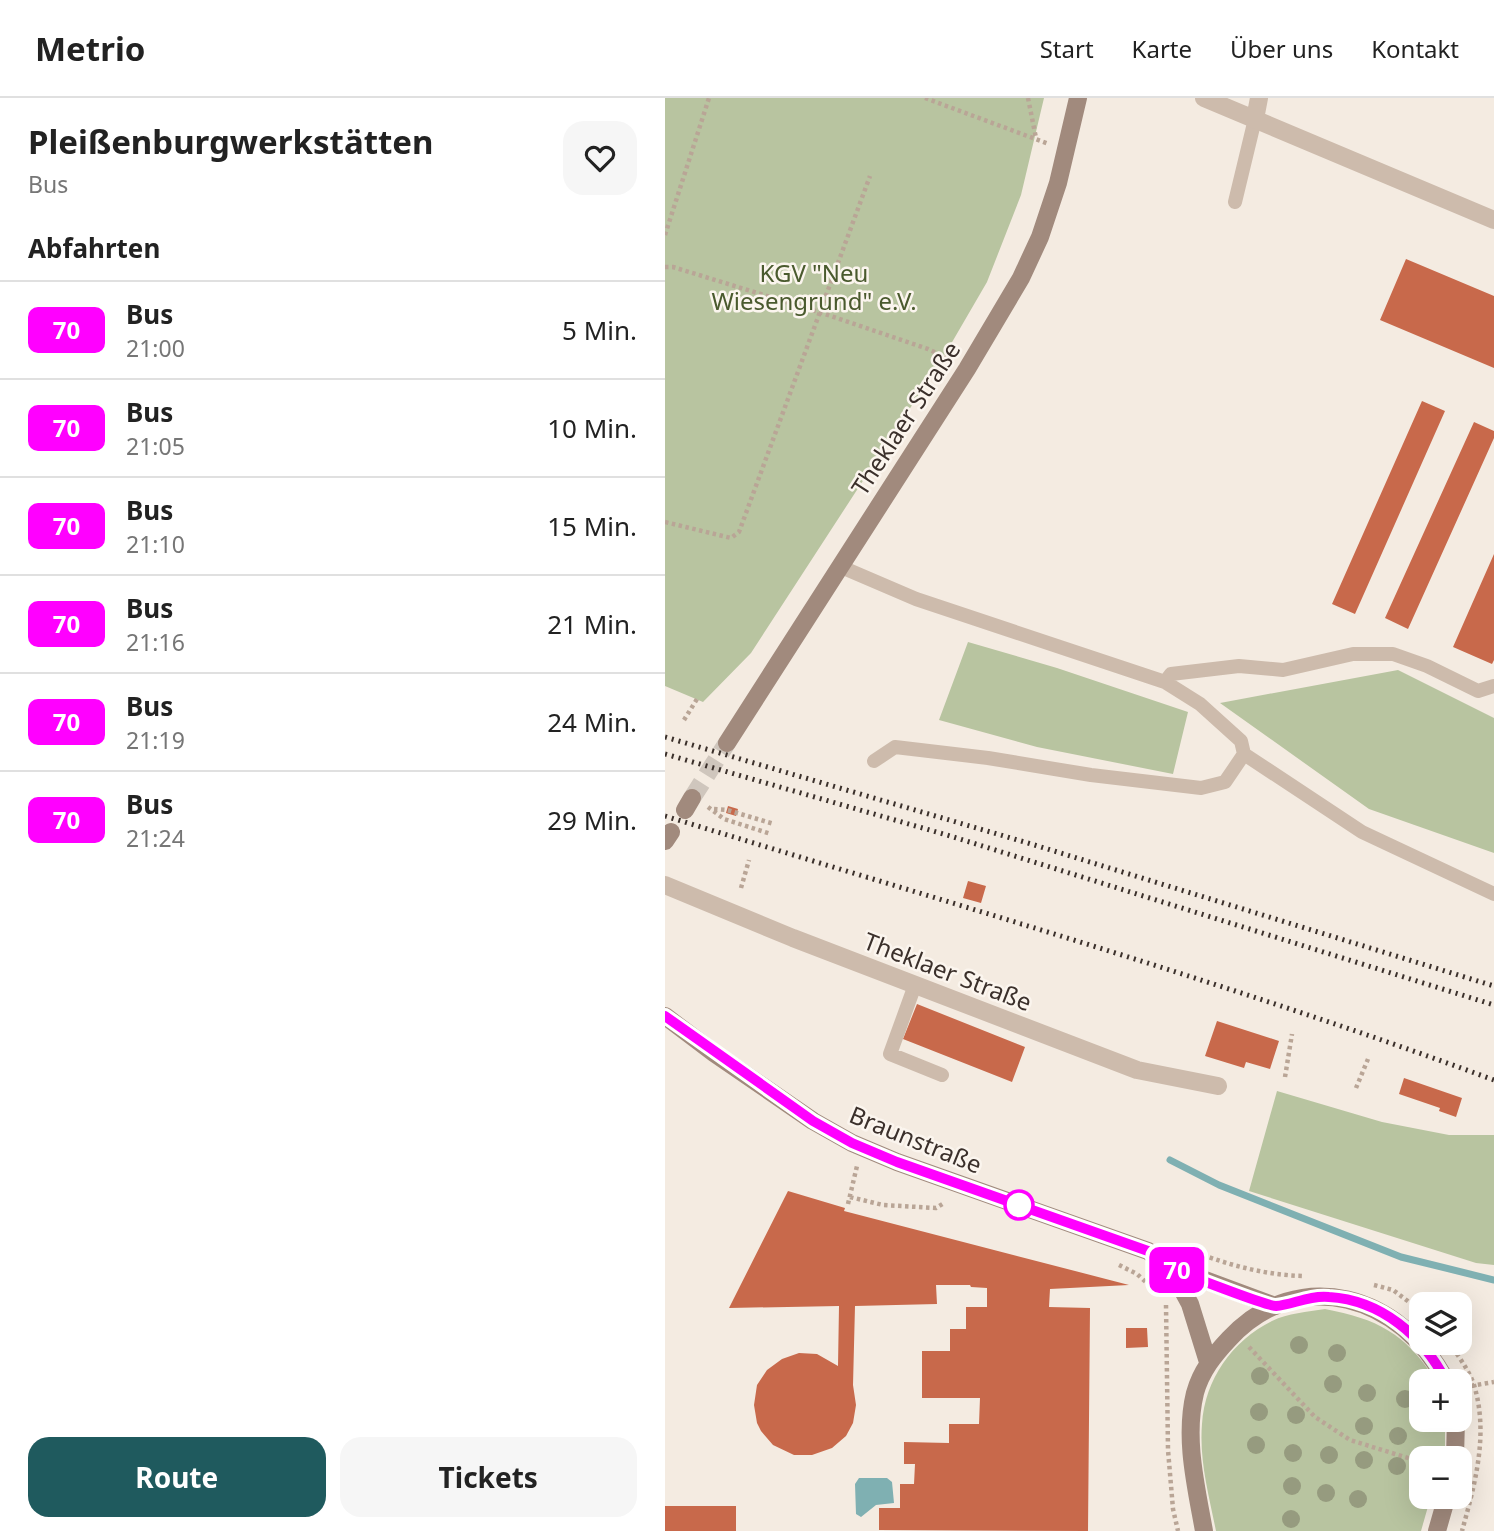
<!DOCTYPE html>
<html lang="de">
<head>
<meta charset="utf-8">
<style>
  :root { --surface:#fff; --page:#f6f6f6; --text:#222; --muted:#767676; --line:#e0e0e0; --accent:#1f5a5e }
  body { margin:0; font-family:"Noto Sans",sans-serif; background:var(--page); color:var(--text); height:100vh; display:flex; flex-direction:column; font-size:26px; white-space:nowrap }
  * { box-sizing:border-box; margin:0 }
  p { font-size:23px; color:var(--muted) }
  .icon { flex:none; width:38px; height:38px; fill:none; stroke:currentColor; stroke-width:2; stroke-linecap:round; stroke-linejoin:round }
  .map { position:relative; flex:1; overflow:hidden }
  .side { display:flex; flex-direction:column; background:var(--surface); width:665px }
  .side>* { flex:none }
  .badge { padding:0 14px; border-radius:10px; font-size:24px; line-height:46px }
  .controls { position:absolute; left:744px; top:1194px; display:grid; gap:14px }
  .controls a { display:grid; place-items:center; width:63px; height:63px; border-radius:14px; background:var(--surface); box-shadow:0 7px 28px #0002; font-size:35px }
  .map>.badge { position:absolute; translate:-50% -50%; box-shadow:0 0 0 4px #fff }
  h2 { padding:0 28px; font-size:26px; line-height:63px }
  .round { display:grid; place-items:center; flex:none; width:74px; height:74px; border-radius:21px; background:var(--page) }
  .headline { display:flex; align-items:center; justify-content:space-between; height:119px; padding:0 28px }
  h1 { font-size:33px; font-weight:700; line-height:52px }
  .action { display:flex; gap:14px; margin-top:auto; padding:14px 28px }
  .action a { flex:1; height:80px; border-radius:21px; background:var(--accent); color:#fff; font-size:28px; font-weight:700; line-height:80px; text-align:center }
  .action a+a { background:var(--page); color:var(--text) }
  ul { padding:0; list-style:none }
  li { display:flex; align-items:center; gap:21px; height:98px; padding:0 28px; border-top:2px solid var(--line) }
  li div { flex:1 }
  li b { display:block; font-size:26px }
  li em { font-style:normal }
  li .badge { min-width:77px; font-weight:700; text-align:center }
  header { display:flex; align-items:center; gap:42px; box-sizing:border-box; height:98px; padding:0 35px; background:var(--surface); border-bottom:2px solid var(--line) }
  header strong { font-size:33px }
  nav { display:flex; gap:38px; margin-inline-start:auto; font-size:24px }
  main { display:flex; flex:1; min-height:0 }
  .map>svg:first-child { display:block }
  .green { fill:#b8c4a0 }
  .water { fill:#7fb0b2 }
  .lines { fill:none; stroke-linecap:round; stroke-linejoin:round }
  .stream { stroke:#7fb0b2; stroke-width:7 }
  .building { fill:#c8694b }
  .secondary-tunnel { stroke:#cfc6bd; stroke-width:18; stroke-dasharray:18 9; stroke-linecap:butt }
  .path { stroke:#b9a596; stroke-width:4.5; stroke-dasharray:3.5 3.5; stroke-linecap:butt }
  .service { stroke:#cdbbac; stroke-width:14 }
  .minor { stroke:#cdbbac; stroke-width:18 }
  .secondary { stroke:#a18a7d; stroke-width:18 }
  .rail { stroke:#3b302b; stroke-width:5; stroke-dasharray:2 5; stroke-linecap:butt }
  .tree { fill:#969b7f }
  .line-casing { stroke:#fff; stroke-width:16 }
  .line { stroke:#f0f; stroke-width:10 }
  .stop-dot { fill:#fff; stroke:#f0f; stroke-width:3.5 }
  .labels { text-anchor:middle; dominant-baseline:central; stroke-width:5; stroke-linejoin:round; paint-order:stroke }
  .park-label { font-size:24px; fill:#4a5a2e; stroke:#fbf5ee }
  .street-label { font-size:24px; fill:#3b302b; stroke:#fbf5ee }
</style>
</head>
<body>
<header>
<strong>Metrio</strong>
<nav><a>Start</a><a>Karte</a><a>Über uns</a><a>Kontakt</a></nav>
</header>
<main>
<section class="side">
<div class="headline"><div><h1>Pleißenburgwerkstätten</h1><p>Bus</p></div><a class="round"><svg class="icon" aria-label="heart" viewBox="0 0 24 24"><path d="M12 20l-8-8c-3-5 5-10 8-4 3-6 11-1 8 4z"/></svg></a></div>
<h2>Abfahrten</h2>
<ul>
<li><span class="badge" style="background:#f0f;color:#fff">70</span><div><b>Bus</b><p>21:00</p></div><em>5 Min.</em></li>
<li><span class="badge" style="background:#f0f;color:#fff">70</span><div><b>Bus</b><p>21:05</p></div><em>10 Min.</em></li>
<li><span class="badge" style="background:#f0f;color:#fff">70</span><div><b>Bus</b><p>21:10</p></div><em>15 Min.</em></li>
<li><span class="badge" style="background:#f0f;color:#fff">70</span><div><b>Bus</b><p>21:16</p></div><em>21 Min.</em></li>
<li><span class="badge" style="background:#f0f;color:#fff">70</span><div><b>Bus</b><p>21:19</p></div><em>24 Min.</em></li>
<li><span class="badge" style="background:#f0f;color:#fff">70</span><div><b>Bus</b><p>21:24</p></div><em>29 Min.</em></li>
</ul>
<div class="action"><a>Route</a><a>Tickets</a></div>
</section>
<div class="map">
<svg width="829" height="1433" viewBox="0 0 829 1433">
  <rect width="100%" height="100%" fill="#f4ebe1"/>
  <path class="green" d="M 0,0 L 379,0 L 356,97 L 322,184 L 279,258 L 86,555 L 38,604 L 0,588 Z
    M 303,544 L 392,570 L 523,614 L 508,676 L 372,649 L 274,622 Z
    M 733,572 L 829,620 L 829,755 L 704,711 L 555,605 Z
    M 612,993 L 717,1024 L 784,1037 L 829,1037 L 829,1167 L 811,1165 L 584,1093 Z
    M 660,1211 C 712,1221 740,1235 769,1280 L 770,1283 L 756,1283 L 756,1321 L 780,1321 L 780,1351 L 777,1360 L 756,1360 L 756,1398 L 766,1398 L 756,1433 L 551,1433 C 544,1398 534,1362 537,1326 C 540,1281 567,1243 607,1223 C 623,1215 642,1214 660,1211 Z"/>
  <path class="water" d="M 194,1380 L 222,1380 L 227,1384 L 229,1405 L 211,1407 L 196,1419 L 191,1416 L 190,1386 Z"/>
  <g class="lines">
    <path class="stream" d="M 505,1062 L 554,1087 L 736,1159 L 829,1182"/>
  </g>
  <path class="building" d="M 741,161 L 829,198 L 829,270 L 715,222 Z
    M 757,303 L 780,313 L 690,516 L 667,506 Z
    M 809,324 L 829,333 L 829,340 L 743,531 L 720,520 Z
    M 829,456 L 829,562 L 827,566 L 788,549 Z
    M 63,708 L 73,711 L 71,718 L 61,715 Z
    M 303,783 L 321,788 L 316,805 L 298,800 Z
    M 252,906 L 360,949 L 347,984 L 238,941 Z
    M 552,923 L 614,943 L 605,971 L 581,964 L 579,970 L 540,958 Z
    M 739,980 L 797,1000 L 791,1019 L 774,1013 L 775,1010 L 734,996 Z
    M 123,1093 L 180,1110 L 179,1113 L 464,1187 L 385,1191 L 384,1209 L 425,1210 L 423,1433 L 214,1432 L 214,1410 L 235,1410 L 235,1386 L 249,1386 L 250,1366 L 239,1366 L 239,1344 L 284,1345 L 284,1326 L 314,1326 L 315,1300 L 257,1300 L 257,1253 L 285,1253 L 285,1231 L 301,1231 L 301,1209 L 322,1209 L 322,1190 L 306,1189 L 305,1187 L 271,1187 L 272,1206 L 190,1208 L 188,1287 L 191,1307 L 188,1325 L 181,1338 L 167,1350 L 147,1357 L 129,1357 L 108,1347 L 96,1333 L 92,1325 L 89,1307 L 92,1287 L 102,1272 L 117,1261 L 134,1255 L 152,1256 L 173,1268 L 174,1208 L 64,1210 Z
    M 461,1230 L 482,1230 L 483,1249 L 461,1250 Z
    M 0,1408 L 71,1408 L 71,1433 L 0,1433 Z"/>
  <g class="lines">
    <path class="secondary-tunnel" d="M 27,700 L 62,645"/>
    <path class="path" d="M 260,0 L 384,46
      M 363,0 L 371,40
      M 0,137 L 44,0
      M 0,169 L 8,169 L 154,214 L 263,251 L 286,262
      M 0,424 L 66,440 L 74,434 L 205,78
      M 19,622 L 32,601
      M 43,709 L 59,721 L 106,736
      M 49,711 L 62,712 L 109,726
      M 76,790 L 84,762
      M 620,979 L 627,936
      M 691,990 L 703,961
      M 185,1099 L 218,1107 L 271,1110 L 279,1105
      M 183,1106 L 192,1068
      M 538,1157 C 571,1169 603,1177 638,1178
      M 454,1167 L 472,1176 L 495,1197
      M 709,1187 L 728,1192 L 756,1213
      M 501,1207 L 503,1352 L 508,1411 L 513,1433
      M 784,1244 C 793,1258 804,1272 809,1287 C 824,1336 810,1386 797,1433
      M 584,1249 L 650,1319 L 685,1342 L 756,1364
      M 799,1289 L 829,1284"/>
    <path class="service" d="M 570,104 L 590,21
      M 174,468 L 251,501 L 500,584 L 506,576 L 574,568 L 618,572 L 688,556 L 728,556 L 762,568 L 813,593 L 829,588
      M 500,584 L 535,606 L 576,643 L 579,656 L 697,734 L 829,796
      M 209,663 L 230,649 L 323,660 L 426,677 L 536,690 L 560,684 L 579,656
      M 250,887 L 225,956 L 277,977"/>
    <path class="minor" d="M 539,0 L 829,122
      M 590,21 L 594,0
      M 0,787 L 128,840 L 472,972 L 553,988"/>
    <path class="secondary" d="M 62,645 L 302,271 L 356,180 L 375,139 L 393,85 L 413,0
      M 20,712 L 27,700
      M 0,743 L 6,734
      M 0,918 L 49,955 L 148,1023 L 187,1045 L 232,1064 L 483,1153 L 505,1169 L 610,1208
      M 505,1169 L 525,1206 L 543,1264
      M 790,1360 L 791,1321
      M 539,1433 C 531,1388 519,1340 530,1295 C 536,1273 549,1257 564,1241 C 634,1165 737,1198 781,1283
      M 772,1433 L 782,1398"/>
    <path class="rail" d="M 0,639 L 363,745 L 829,888
      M 0,656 L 282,737 L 829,907
      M 0,718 C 277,803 557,882 829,982"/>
  </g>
  <g class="tree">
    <circle cx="634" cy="1247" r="9"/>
    <circle cx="672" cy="1255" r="9"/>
    <circle cx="595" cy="1278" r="9"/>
    <circle cx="668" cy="1286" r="9"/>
    <circle cx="702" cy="1295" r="9"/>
    <circle cx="740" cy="1301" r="9"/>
    <circle cx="594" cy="1314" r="9"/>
    <circle cx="631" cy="1317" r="9"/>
    <circle cx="699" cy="1328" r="9"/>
    <circle cx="733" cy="1338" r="9"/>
    <circle cx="591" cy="1347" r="9"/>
    <circle cx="628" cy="1355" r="9"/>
    <circle cx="664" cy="1357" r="9"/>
    <circle cx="699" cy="1362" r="9"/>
    <circle cx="732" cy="1368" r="9"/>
    <circle cx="627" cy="1388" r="9"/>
    <circle cx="661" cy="1395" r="9"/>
    <circle cx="693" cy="1401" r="9"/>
    <circle cx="626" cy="1421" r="9"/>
  </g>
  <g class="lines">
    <g class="line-casing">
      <path id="line" d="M 0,918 L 148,1023 L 187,1045 L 232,1064 L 483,1153 C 490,1158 497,1164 505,1169 C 516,1175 602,1208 611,1208 C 627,1207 644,1197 664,1199 C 716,1202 758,1238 781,1283"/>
    </g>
    <use href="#line" class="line"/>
  </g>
  <circle class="stop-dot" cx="354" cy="1107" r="14"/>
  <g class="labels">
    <g class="park-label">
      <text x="149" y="174">KGV "Neu<tspan x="149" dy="28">Wiesengrund" e.V.</tspan></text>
    </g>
    <g class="street-label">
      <text transform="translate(240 320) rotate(-57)">Theklaer Straße</text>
      <text transform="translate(283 873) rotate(21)">Theklaer Straße</text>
      <text transform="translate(251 1041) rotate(22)">Braunstraße</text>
    </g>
  </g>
</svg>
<div class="controls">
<a><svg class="icon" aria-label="layers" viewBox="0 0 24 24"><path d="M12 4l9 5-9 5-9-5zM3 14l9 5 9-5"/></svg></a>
<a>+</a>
<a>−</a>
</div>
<b class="badge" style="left:512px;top:1172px;background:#f0f;color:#fff">70</b>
</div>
</main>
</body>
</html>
